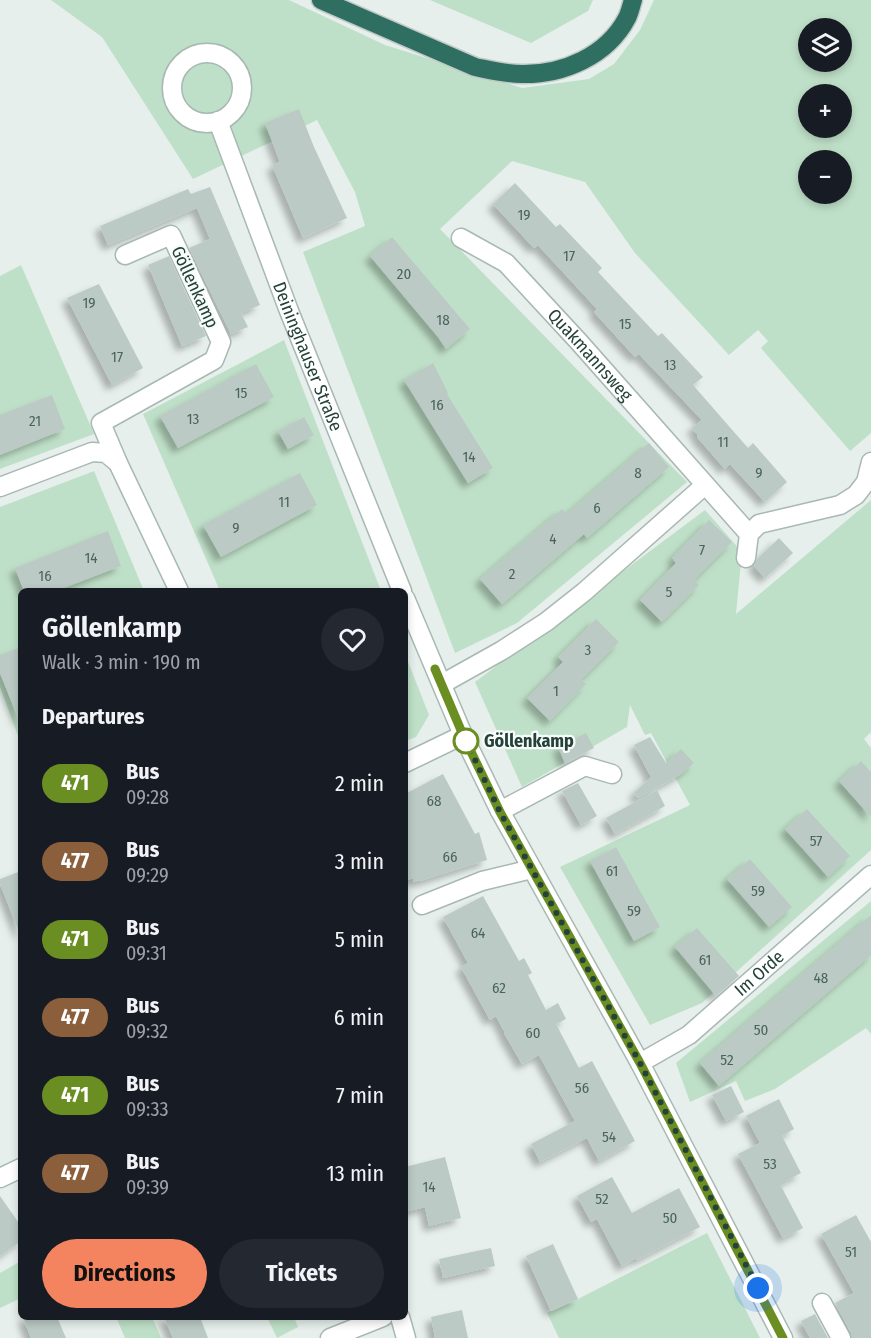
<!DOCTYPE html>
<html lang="en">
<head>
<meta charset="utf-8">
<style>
  :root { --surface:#171b24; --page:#242831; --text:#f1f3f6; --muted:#9ea1a6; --accent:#f4845f }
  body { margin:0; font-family:"Fira Sans Condensed",sans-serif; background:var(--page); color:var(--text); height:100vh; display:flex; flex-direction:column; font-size:22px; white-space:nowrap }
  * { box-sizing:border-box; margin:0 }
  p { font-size:20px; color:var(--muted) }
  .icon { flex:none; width:33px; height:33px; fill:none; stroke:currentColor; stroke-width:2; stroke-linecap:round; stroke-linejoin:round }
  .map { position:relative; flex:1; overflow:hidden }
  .side { position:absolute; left:18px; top:588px; width:390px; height:732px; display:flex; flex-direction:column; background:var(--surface); border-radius:9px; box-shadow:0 3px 9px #0003 }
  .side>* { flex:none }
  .badge { padding:0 12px; border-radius:20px; font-size:21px; line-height:39px }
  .controls { position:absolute; left:798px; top:18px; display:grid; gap:12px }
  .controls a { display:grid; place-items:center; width:54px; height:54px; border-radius:50%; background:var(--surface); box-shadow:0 3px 9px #0003; font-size:30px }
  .you { position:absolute; width:30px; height:30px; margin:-15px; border:4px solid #fff; border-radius:50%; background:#1a73e8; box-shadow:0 0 0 9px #1a73e833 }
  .map>.badge { position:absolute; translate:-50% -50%; box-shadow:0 0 0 3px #fff }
  h2 { padding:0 24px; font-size:22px; line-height:54px }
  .round { display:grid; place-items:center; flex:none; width:63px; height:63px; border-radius:32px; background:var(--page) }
  .overview { display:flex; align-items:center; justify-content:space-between; height:102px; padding:0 24px }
  h1 { font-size:28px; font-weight:700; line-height:45px }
  .action { display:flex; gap:12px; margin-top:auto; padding:12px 24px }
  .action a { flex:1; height:69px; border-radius:36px; background:var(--accent); color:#111; font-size:24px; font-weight:700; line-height:69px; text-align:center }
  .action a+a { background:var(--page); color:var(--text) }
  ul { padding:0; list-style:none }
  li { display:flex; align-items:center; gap:18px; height:78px; padding:0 24px }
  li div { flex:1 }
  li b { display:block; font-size:22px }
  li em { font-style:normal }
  li .badge { min-width:66px; font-weight:700; text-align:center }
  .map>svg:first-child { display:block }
  .green { fill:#bfe0c8; fill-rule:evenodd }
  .building { fill:#bbcac4; filter:url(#shadow) }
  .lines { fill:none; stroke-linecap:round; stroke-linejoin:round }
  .minor-casing { stroke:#a8b8b2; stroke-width:21 }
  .highway-casing { stroke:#c2cac8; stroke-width:21 }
  .minor { stroke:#fff; stroke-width:18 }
  .highway { stroke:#2f6f62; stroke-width:18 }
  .line-casing { stroke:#fff; stroke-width:14 }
  .line { stroke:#6b8e23; stroke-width:9 }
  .walk { stroke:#24423a; stroke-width:6; stroke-dasharray:0 10.8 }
  .stop-dot { fill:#fff; stroke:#6b8e23; stroke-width:3 }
  .labels { text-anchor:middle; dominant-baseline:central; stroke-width:4.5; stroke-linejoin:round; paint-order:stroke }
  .number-label { font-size:15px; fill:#4a645c }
  .street-label { font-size:18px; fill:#24423a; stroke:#f7fbf9 }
  .stop-label { font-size:18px; font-weight:bold; fill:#24423a; stroke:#f7fbf9; text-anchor:start }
</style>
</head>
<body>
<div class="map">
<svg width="871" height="1338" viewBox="0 0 871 1338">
  <defs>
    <filter id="shadow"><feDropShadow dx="-5.5" dy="5.5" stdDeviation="3" flood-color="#0004"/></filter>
  </defs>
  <rect width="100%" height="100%" fill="#e6efeb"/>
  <path class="green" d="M 51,0 L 289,0 L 385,45 L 522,88 L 589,79 L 614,64 L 640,30 L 654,0 L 871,0 L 871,433 L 850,451 L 761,348 L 768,341 L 758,330 L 729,355 L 635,253 L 585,182 L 512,161 L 440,229 L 687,482 L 517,623 L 455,653 L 303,252 L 365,226 L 355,192 L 317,120 L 193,179 L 102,37 ZM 808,28 L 842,28 L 842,62 L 808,62 ZM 808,94 L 842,94 L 842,128 L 808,128 ZM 808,160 L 842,160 L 842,194 L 808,194 Z
    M 430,0 L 593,0 L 588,11 L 531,43 Z
    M 21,265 L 94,434 L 0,469 L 0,276 Z
    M 284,340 L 381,591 L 220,591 L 143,414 Z
    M 94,471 L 144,591 L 21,591 L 21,744 L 0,687 L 0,507 Z
    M 871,500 L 871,732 L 864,739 L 871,748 L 871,850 L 702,1003 L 650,1025 L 560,867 L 690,805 L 651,733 L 645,735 L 630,705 L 627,727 L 522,787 L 475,682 L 705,510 L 742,552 L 736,614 Z
    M 405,654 L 429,715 L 416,737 L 405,741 Z
    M 871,901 L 871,1034 L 866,1028 L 775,1089 L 745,1101 L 736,1081 L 690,1102 L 676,1063 Z
    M 707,1233 L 760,1338 L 559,1338 L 547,1313 L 578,1299 Z
    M 21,1261 L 21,1298 L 0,1308 L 0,1273 Z
    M 116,1317 L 152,1317 L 161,1338 L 125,1338 Z
    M 267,1317 L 294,1317 L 298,1327 L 277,1338 Z"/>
  <path class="building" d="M 299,109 L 314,147 L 347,218 L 303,238 L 272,165 L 280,162 L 265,123 Z
    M 515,183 L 556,227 L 560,224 L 602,268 L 598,272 L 658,336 L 662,333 L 703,377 L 693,385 L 748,448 L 753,443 L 787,482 L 765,502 L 730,464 L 725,469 L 697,437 L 698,435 L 692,428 L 702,420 L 639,354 L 635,357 L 594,312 L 597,309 L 538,245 L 534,248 L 493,204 Z
    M 210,187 L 260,305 L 241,313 L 248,327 L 231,334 L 189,248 L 210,239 L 197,208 L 108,245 L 100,226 L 188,189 L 191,194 Z
    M 392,237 L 470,329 L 446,349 L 438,337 L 370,256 Z
    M 169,256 L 206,336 L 182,346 L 148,265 Z
    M 99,284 L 143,368 L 112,385 L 67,298 Z
    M 433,363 L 448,393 L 447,394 L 493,468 L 468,483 L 404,380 Z
    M 256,364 L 274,397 L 178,448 L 160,416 Z
    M 52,395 L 65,429 L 0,455 L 0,415 Z
    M 304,417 L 314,435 L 288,449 L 278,431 Z
    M 649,443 L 669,467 L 587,538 L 584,534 L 502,604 L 480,579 L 562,509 L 567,514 Z
    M 300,473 L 317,505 L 221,557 L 203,525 Z
    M 709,520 L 732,542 L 694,580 L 699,585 L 662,622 L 640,600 L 676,563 L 672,558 Z
    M 108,531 L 121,566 L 56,591 L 24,591 L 15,568 Z
    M 779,538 L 793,553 L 765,578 L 754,566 L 757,559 Z
    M 596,619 L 619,642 L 581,680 L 586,684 L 550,721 L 527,698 L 563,662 L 558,657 Z
    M 21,647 L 21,723 L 20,723 L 0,673 L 0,655 Z
    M 586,733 L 594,748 L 565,763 L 558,747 Z
    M 650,737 L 666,763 L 681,749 L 694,763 L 680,775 L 638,798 L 634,793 L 651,777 L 634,745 Z
    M 861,761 L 871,772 L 871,817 L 839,781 Z
    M 443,774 L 475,834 L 479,832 L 487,860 L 420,881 L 420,880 L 414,882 L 413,878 L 405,881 L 405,794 Z
    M 578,783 L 597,816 L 581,825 L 562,791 Z
    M 657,790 L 665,806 L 615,834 L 606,818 Z
    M 807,809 L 850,856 L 828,877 L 785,829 Z
    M 616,847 L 660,927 L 634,941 L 590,861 Z
    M 750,859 L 792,907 L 769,927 L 727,879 Z
    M 21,871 L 21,934 L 20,934 L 0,884 L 0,879 Z
    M 483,896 L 519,961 L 524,958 L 532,973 L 528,975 L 546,1010 L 558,1003 L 566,1019 L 556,1024 L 579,1068 L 592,1061 L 635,1141 L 599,1161 L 587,1138 L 540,1162 L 531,1144 L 575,1121 L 539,1055 L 522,1064 L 504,1033 L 505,1033 L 496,1016 L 490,1020 L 461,967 L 468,963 L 443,917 Z
    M 871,915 L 871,955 L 719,1086 L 700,1063 Z
    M 697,928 L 739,976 L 716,996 L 675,947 Z
    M 731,1086 L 744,1112 L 726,1121 L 712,1095 Z
    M 779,1099 L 794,1129 L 782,1136 L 801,1173 L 786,1181 L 787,1182 L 781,1186 L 803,1228 L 783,1238 L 738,1154 L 760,1143 L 746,1116 Z
    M 445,1157 L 461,1218 L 429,1226 L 425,1207 L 405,1212 L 405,1167 Z
    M 612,1177 L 632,1213 L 679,1188 L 700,1227 L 637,1260 L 636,1258 L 622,1266 L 597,1219 L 591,1222 L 577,1196 Z
    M 0,1196 L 21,1226 L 21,1241 L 0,1256 Z
    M 856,1215 L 871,1242 L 871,1338 L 852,1338 L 851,1333 L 835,1303 L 854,1293 L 821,1234 Z
    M 553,1244 L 578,1299 L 551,1311 L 526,1256 Z
    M 491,1248 L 495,1266 L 443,1278 L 439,1259 Z
    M 462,1310 L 468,1338 L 435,1338 L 431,1317 Z
    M 815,1314 L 828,1338 L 810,1338 L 801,1321 Z
    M 23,1317 L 57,1317 L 66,1338 L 31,1338 Z
    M 164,1317 L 200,1317 L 208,1338 L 173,1338 Z"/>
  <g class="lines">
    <g class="minor-casing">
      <g id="minor">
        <circle cx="207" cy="88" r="35"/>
        <path id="s1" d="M 218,121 L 289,311 L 402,591"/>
        <path id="s2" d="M 461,238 L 506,263 L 579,342 L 749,534 L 746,558"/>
        <path d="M 118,463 L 101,423 L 214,360 L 221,342 L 171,235 L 125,255"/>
        <path d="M 0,487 L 92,452 L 106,453 L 118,463 L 179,591"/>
        <path d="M 749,534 L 759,524 L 840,505 L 856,495 L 866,482 L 871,462"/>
        <path d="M 405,598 L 463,735 L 500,811 L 640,1063 L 783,1338"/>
        <path d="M 442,684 L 501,651 L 546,622 L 584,592 L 705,485"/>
        <path d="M 405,763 L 463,735"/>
        <path d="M 500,811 L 585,766 L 612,774"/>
        <path d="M 422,905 L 482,881 L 532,869"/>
        <path id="s3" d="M 640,1063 L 689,1035 L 871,875"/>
        <path d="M 0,1178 L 21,1168"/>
        <path d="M 822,1303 L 841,1338"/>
        <path d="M 400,1317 L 406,1338"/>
        <path d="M 330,1338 L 383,1317"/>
      </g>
    </g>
    <g class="highway-casing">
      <path id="highway" d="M 321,0 L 475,67 C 490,70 506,74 521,74 C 563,75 607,56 627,18 C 630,12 631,6 633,0"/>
    </g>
    <use href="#minor" class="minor"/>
    <use href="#highway" class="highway"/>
  </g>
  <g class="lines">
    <g class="line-casing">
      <path id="line" d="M 435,669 L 463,735 L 500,812 L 640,1063 L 783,1338"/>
    </g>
    <use href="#line" class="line"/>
    <path class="walk" d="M 466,741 L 500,812 L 640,1063 L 758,1288"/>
  </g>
  <circle class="stop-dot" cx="466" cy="741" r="12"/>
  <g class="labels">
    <g class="number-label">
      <text x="524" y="215">19</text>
      <text x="569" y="256">17</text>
      <text x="404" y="274">20</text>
      <text x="89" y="303">19</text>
      <text x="443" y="320">18</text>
      <text x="625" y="324">15</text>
      <text x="117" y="357">17</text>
      <text x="670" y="365">13</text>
      <text x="241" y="393">15</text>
      <text x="437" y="405">16</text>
      <text x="193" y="419">13</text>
      <text x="35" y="421">21</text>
      <text x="723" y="442">11</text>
      <text x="469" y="457">14</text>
      <text x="638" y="473">8</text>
      <text x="759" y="473">9</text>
      <text x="284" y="502">11</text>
      <text x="597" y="508">6</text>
      <text x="236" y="528">9</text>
      <text x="553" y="539">4</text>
      <text x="702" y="550">7</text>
      <text x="91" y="558">14</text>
      <text x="512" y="574">2</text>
      <text x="45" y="576">16</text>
      <text x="669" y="592">5</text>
      <text x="588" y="650">3</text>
      <text x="556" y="691">1</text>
      <text x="434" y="801">68</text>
      <text x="816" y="841">57</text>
      <text x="450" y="857">66</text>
      <text x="612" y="871">61</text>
      <text x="758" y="891">59</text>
      <text x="634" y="911">59</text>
      <text x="478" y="933">64</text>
      <text x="705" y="960">61</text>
      <text x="821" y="978">48</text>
      <text x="499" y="988">62</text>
      <text x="761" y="1030">50</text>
      <text x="533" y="1033">60</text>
      <text x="727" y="1060">52</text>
      <text x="582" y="1088">56</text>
      <text x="609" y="1137">54</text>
      <text x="770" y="1164">53</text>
      <text x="429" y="1187">14</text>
      <text x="602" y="1199">52</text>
      <text x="670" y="1218">50</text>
      <text x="851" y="1252">51</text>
    </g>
    <g class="street-label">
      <text transform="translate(195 287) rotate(65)">Göllenkamp</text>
      <text stroke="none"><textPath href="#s2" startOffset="176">Quakmannsweg</textPath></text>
      <text stroke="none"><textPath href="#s1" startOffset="252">Deininghauser Straße</textPath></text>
      <text stroke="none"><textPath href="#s3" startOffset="150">Im Orde</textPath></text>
    </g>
    <g class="stop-label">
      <text x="484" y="741">Göllenkamp</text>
    </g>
  </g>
</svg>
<div class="controls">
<a><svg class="icon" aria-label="layers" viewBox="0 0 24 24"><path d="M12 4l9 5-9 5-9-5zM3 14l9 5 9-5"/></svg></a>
<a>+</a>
<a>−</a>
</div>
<div class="you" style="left:758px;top:1288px"></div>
<section class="side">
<div class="overview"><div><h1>Göllenkamp</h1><p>Walk · 3 min · 190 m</p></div><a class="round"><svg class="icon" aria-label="heart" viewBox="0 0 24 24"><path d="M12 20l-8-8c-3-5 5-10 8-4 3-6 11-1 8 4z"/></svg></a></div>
<h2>Departures</h2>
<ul>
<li><span class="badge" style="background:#6b8e23;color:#fff">471</span><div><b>Bus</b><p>09:28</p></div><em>2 min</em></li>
<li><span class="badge" style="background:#8b5e3c;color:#fff">477</span><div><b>Bus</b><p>09:29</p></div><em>3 min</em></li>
<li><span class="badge" style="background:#6b8e23;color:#fff">471</span><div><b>Bus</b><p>09:31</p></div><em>5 min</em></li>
<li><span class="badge" style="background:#8b5e3c;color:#fff">477</span><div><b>Bus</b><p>09:32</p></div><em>6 min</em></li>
<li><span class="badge" style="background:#6b8e23;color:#fff">471</span><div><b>Bus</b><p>09:33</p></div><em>7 min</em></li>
<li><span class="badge" style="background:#8b5e3c;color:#fff">477</span><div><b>Bus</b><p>09:39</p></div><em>13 min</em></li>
</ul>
<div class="action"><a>Directions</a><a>Tickets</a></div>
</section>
</div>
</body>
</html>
